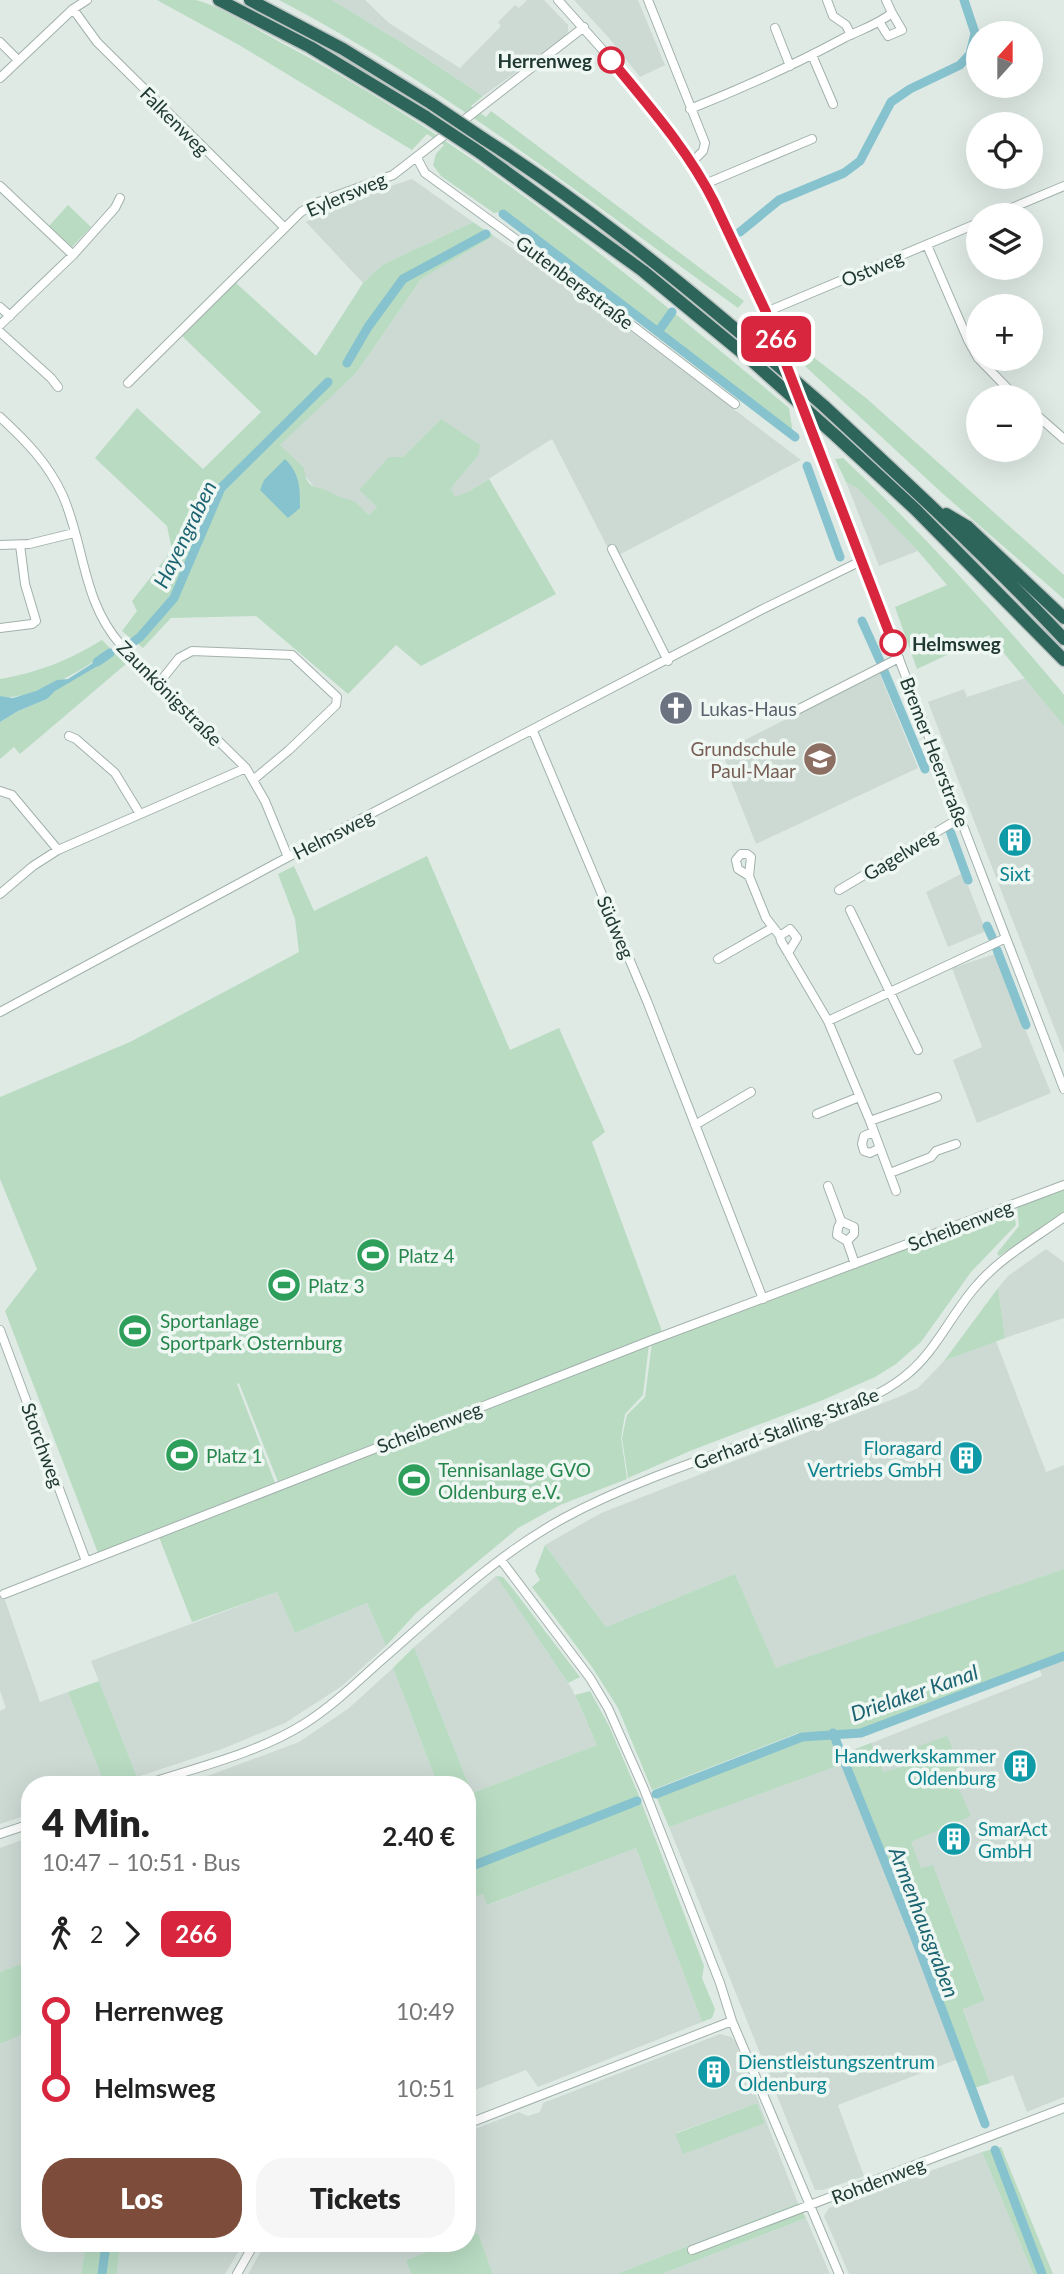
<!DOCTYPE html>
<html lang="de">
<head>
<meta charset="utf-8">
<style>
  :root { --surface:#fff; --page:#f6f6f6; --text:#222; --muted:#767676; --accent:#7e4c3a }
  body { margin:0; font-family:Lato,sans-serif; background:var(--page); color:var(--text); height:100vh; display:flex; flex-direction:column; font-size:26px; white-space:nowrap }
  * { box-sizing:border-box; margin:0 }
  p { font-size:23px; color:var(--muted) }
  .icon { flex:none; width:38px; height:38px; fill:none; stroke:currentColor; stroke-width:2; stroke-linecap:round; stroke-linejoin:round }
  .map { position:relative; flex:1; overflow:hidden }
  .details { position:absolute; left:21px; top:1776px; width:455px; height:476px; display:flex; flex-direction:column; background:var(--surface); border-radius:28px; box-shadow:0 7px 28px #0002 }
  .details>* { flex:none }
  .badge { padding:0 14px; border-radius:10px; font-size:24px; line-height:46px }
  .needle { width:46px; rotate:21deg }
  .controls { position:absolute; left:966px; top:21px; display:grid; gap:14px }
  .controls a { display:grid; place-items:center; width:77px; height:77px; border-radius:50%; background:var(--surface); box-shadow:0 7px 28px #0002; font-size:35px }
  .map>.badge { position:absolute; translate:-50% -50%; box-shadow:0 0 0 4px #fff }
  .legs { display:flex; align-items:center; gap:10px; height:77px; padding:0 21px; font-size:23px }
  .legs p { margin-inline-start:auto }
  .overview { display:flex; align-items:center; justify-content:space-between; height:119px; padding:0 21px }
  h1 { font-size:38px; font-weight:800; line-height:52px }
  .cta { display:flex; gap:14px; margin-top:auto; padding:14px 21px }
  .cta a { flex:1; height:80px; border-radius:28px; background:var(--accent); color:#fff; font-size:28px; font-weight:800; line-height:80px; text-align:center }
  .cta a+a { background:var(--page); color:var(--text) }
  ul { padding:0 21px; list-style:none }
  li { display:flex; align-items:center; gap:24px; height:77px; font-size:26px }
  li i { display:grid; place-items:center; width:10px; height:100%; margin:0 9px; background:currentColor }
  li i::after { content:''; width:18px; height:18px; margin:-9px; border:5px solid; border-radius:50%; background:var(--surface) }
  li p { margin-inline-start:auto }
  li:first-child i { background:linear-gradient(#0000 50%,currentColor 0) }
  li:last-child i { background:linear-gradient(currentColor 50%,#0000 0) }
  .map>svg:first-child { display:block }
  .built { fill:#cddad4; fill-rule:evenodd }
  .green { fill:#b8dbc2 }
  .water { fill:#87c3ce }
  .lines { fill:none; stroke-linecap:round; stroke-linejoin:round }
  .canal { stroke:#87c3ce; stroke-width:9 }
  .minor-casing { stroke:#a2b1ac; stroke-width:10 }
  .highway-casing { stroke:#bcc4c2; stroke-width:15 }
  .minor { stroke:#fff; stroke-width:8 }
  .highway { stroke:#2d655a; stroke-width:12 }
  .highway-bridge-casing { stroke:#bcc4c2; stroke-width:15; stroke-linecap:butt }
  .highway-bridge { stroke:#2d655a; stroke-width:12 }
  .line-1-casing { stroke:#fff; stroke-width:16 }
  .line-1 { stroke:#d7263d; stroke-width:10 }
  .stop-1-dot { fill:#fff; stroke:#d7263d; stroke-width:3.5 }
  .labels { text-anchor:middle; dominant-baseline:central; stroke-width:7; stroke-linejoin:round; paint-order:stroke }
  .stop-label { font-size:19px; font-weight:bold; fill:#203933; stroke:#eff7f3; text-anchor:end }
  .street-label { font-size:19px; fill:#203933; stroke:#eff7f3 }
  .worship-label { font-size:19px; fill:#5b616d; stroke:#eff7f3; text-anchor:start }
  .education-label { font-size:19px; fill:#785e54; stroke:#eff7f3; text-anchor:end }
  .culture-label { font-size:19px; fill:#0d838f; stroke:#eff7f3; text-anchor:end }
  .leisure-label { font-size:19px; fill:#27864d; stroke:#eff7f3; text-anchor:start }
  .water-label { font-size:21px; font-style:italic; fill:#1d6473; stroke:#eff7f3 }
</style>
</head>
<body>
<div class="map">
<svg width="1064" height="2274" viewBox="0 0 1064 2274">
  <rect width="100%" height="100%" fill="#dfeae5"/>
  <path class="built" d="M 332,0 L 365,0 L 389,23 L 460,68 L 501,26 L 498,22 L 515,5 L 519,8 L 527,0 L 544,0 L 568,25 L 568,32 L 563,38 L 483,96 L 409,47 Z
    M 574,0 L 638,0 L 665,65 L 640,77 L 609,38 Z
    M 412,179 L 473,222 L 382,265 L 363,283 L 306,222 L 327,207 Z
    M 494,236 L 612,317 L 801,460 L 613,558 L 552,439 L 468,492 L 455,498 L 451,488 L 478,456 L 441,419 L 403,457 L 359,490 L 377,507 L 369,515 L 353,501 L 337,498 L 328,491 L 316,489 L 279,444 L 357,372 L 421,279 Z
    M 846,482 L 857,488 L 918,551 L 879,566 Z
    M 879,672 L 918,768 L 756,844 L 731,781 L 723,751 Z
    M 1025,678 L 1064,726 L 1064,1053 L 928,702 L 964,689 L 967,697 Z
    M 963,873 L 986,931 L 948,947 L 926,892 Z
    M 995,954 L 1051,1093 L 977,1123 L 953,1060 L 982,1047 L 952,968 Z
    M 1046,1249 L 1064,1262 L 1064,1318 L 1005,1338 L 998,1288 L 1008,1276 Z
    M 996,1341 L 1046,1472 L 1064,1465 L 1064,1569 L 776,1669 L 735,1574 L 606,1627 L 545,1545 L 601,1513 L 901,1396 L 918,1388 L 944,1361 Z
    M 496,1576 L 572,1689 L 597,1745 L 472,1793 L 414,1647 Z
    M 277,1592 L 295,1633 L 367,1603 L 386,1646 L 342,1686 L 285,1723 L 222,1749 L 137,1777 L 91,1661 Z
    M 4,1597 L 40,1702 L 68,1692 L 105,1785 L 30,1785 L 30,1814 L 0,1824 L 0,1711 L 6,1708 L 0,1691 L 0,1598 Z
    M 1064,1659 L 1064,2097 L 1027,2112 L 1013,2075 L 990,2083 L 963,2008 L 985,1999 L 933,1865 L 921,1869 L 843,1754 L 1042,1676 L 1039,1668 Z
    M 393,1668 L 438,1785 L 183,1785 L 299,1742 L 349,1708 Z
    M 843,1764 L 958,2059 L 838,2105 L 864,2176 L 823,2190 L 815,2190 L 669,1827 Z
    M 30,1837 L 30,1961 L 0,1972 L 0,1848 Z
    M 636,1848 L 702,2022 L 538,2087 L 526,2070 L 467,2093 L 467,1900 L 483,1894 L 488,1905 Z
    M 30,2031 L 30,2244 L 86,2244 L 81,2274 L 0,2274 L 0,2044 Z
    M 720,2034 L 731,2037 L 735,2041 L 798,2203 L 617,2274 L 493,2274 L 478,2233 L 467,2236 L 467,2132 L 519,2112 L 528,2116 L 540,2112 L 543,2103 ZM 757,2103 L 765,2123 L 683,2153 L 676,2133 Z
    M 982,2152 L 1033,2274 L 849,2274 L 824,2216 L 829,2208 Z
    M 806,2218 L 830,2274 L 662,2274 Z
    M 120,2244 L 243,2244 L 225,2274 L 117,2274 Z
    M 265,2244 L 320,2244 L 347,2252 L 344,2244 L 449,2244 L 406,2260 L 411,2274 L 248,2274 Z"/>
  <path class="green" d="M 157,0 C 169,0 183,0 195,0 C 212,2 258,30 276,40 C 463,137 628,273 789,408 L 793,434 L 504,211 L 494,213 L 441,176 L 433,165 L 436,154 L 444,145 L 427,134 L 412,150 L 239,45 Z
    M 279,0 L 332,0 L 409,47 L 483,96 L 471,106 L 486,117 L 491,111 L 744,301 L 738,308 C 588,201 443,85 279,0 Z
    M 68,205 L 91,227 L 72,247 L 49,226 Z
    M 473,222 L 494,236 L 421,279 L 357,372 L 280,445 L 304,468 C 307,492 316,484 330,492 C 338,497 343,498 351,500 C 357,502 364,511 369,515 L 377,507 L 359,490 L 389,457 L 403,457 L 441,419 L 480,445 L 478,456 L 451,488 L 455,497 L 468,492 L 489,479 L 556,594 L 421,666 L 396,645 L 348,694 L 256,616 L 171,618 L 143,648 L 122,631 L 137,611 L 132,601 L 172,550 L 167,526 L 95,458 L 137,408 L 203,469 L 261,412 L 181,335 L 235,282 L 316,356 L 363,283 L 382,265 Z
    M 794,342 L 866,398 L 1064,575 L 1064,599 L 942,493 L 806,367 Z
    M 843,458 C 921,532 992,609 1061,691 L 1064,695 L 1064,726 L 989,635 L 917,669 L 895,607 L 947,585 L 918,551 L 857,488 L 846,482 L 835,459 Z
    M 102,640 L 126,664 L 20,754 L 14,747 L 0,759 L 0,722 L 18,711 L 47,699 L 55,690 L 96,667 L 105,658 L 100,657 C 80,672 24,703 0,696 L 0,679 C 40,672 67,661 102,640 Z
    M 427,856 L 510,1050 L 559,1028 L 605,1132 L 592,1142 L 663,1334 L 278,1482 L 239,1383 L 237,1384 L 275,1483 L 98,1553 L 5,1311 L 37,1269 L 0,1179 L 0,1097 L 130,1042 L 299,952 L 295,919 L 278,874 L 294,866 L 314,911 Z
    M 1064,1188 L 1064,1212 L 999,1256 L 997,1253 L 1019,1226 L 1017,1206 Z
    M 1013,1207 L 1016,1225 L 971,1272 L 921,1342 L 896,1364 L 875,1377 L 823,1400 L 690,1451 L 628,1478 L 622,1438 L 627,1415 L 645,1397 L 652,1343 Z
    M 998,1288 L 1005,1338 L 944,1361 Z
    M 649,1344 L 643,1395 L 625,1414 L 621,1438 L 627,1479 L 560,1505 L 518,1528 L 417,1612 L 386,1646 L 367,1603 L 295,1633 L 277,1592 L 192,1622 L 159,1537 Z
    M 545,1545 L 606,1627 L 735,1574 L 776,1668 L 1064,1569 L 1064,1652 L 861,1730 L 798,1733 L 652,1790 L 618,1708 L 592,1667 L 532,1587 L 540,1580 L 535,1571 Z
    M 496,1576 L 503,1577 L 513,1589 L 580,1677 L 568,1683 Z
    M 414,1647 L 472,1793 L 597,1745 L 575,1695 L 590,1691 L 609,1726 L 637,1791 L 704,1966 L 702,1978 L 715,2009 L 712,2018 L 702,2022 L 636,1848 L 487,1905 L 483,1894 L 467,1900 L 467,1785 L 438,1785 L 393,1668 Z
    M 99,1681 L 137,1777 L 115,1785 L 105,1785 L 68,1692 Z
    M 947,1736 L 963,1774 L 954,1778 L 971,1816 L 911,1842 L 921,1868 L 933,1865 L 985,2000 L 963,2009 L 990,2083 L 974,2088 L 916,1934 L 843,1754 L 871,1743 L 883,1772 L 906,1766 L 902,1752 Z
    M 832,1737 L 843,1764 L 669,1827 L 656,1796 L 803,1739 Z
    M 30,1961 L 30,2031 L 0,2044 L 0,1972 Z
    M 757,2103 L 765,2123 L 683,2154 L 675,2134 Z
    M 1001,2147 L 1053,2274 L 1033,2274 L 982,2152 Z
    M 798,2203 L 806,2218 L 662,2274 L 617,2274 Z
    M 478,2233 L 493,2274 L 411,2274 L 406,2260 L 449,2244 L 467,2244 L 467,2236 Z
    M 86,2244 L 120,2244 L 117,2274 L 81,2274 Z"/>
  <path class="water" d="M 285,459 C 300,474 300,487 300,508 L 288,518 L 260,490 L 264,480 Z
    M 104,656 L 106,658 L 96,667 L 55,691 L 47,699 L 18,711 L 0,722 L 0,696 L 13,698 L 36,691 L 57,680 L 68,679 Z"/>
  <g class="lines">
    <path class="canal" d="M 503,214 L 658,332 L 672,312
      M 740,232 L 779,200 L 844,173 L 860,161 L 891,102 L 910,89 L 960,65 L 970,54 L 975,33 L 964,0
      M 658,332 L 795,437
      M 347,363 L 368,327 L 403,279 L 486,234
      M 807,466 L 840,557
      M 862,621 L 880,661
      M 132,643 L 140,637 L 174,598 L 221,488 L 328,382
      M 97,662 L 110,653
      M 884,671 L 925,769
      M 949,828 L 968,880
      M 987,926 L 992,937
      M 997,950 L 1026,1025
      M 833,1733 L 914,1935 L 985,2124
      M 656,1794 L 802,1737 L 861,1733 L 1064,1656
      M 467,1868 L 637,1801
      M 995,2150 L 1042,2274
      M 102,2274 L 106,2244"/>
    <g class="minor-casing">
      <path id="minor" d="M 558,0 L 601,48 L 691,163 L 705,184 L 766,312 L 1064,1089
        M 648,0 L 705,143 L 703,151 L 691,163
        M 827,0 L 833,16 L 846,25 L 851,35
        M 73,9 L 97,42 L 285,228
        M 880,23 L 888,36 L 902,30 L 892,13
        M 775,28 L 790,66
        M 0,42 L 18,60
        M 812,55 L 833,104
        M 0,78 L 73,9 L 87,0
        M 690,109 C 743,88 794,65 844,38 C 860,30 877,25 892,13 L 886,0
        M 417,158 L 425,173 L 579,285 L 735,404
        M 705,184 L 812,139
        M 0,186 L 73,255 L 0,325
        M 995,215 L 1064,186
        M 927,245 L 968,340 L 978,358
        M 73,255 L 115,208 L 120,198
        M 0,307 L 10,316
        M 766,312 L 978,223
        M 0,332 L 51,378 L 58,387
        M 979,359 L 1016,397
        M 128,383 L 301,212 L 316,203 L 393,175 L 584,27
        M 1031,410 L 1064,439
        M 0,417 C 26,441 48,463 63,496 C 85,547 82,601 121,645 L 246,768 L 265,801 L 288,857
        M 0,545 L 29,544 L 74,533
        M 612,549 L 668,661
        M 0,628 L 32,624 L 36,621 L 25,584 L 20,545
        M 159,683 L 179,658 L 192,651 L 292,655 L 337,697 L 336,705 L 289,750 L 253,780
        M 793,712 L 899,658
        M 533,731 L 647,1001 L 763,1299
        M 69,736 L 76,739 L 115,773 L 140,814
        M 0,791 L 12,795 L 58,850
        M 749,876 L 738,869 L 736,860 L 741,854 L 747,854 L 751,857 L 749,876 L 766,918 L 780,936
        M 839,890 L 960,818
        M 0,894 L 33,866 L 58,850 L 246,768
        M 850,910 L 918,1050
        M 788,953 L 797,938 L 790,929 L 780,936 L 781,941 L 828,1021 L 870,1121 L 896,1191
        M 718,959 L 772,928
        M 0,1012 L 288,857 L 761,610 L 861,561
        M 828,1021 L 1006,938
        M 817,1114 L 859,1097
        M 870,1121 L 937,1097
        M 695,1125 L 751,1092
        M 873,1132 L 864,1136 L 862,1144 L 864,1151 L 870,1153 L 880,1148
        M 890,1173 L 931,1157 L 936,1151 L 956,1144
        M 828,1186 L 841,1221
        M 847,1241 L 837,1235 L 838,1228 L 841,1221 L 854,1227 L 854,1234 L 847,1241 L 855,1264
        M 0,1330 L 86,1561
        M 501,1560 L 590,1678 L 608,1708 L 644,1789 L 720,1983 L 732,2021 L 839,2274
        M 4,1594 L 652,1340 L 1064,1185
        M 144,1785 C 197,1767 256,1754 304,1724 C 334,1705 359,1680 385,1657 C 441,1608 498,1554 564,1518 C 636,1479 723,1453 800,1424 C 835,1411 876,1400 905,1376 C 936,1352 951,1314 977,1285 C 1000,1258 1035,1238 1064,1217
        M 0,1834 L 30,1824
        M 467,2124 L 732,2021
        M 692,2250 L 1064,2108
        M 237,2274 L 254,2244"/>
    </g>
    <g class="highway-casing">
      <path id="highway" d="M 219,0 L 310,47 L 426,117
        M 250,0 L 343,49 L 432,104
        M 484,139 C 579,200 667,271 753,344
        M 479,152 L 643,271 L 751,360
        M 824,406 C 906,482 988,558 1064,639
        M 836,436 L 916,510 L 1064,660
        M 946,514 L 968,527 L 1064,618"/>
    </g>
    <use href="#minor" class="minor"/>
    <use href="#highway" class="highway"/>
    <g class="highway-bridge-casing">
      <path id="highway-bridge" d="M 432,104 L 484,139
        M 426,117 L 479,152
        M 753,344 L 824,406
        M 751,360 L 836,436"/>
    </g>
    <use href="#highway-bridge" class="highway-bridge"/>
  </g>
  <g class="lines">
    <g class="line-1-casing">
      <path id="line-1" d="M 611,60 C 648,105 688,150 714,202 L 766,312 L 893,643"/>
    </g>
    <use href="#line-1" class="line-1"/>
  </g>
  <defs>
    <g id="church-disc" transform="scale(1.75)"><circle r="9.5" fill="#6b7280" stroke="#eff7f3"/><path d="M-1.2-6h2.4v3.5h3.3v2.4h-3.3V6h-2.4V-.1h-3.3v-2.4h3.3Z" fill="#fff"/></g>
    <g id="school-disc" transform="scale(1.75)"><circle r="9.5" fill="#8d6e63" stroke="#eff7f3"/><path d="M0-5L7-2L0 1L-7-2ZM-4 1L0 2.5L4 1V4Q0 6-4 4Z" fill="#fff"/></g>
    <g id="building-disc" transform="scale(1.75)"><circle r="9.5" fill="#0f9aa8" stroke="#eff7f3"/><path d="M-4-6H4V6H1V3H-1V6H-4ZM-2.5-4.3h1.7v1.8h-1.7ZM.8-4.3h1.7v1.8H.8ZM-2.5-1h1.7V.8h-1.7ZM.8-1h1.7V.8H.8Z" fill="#fff"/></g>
    <g id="stadium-disc" transform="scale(1.75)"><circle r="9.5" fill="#2e9e5b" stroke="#eff7f3"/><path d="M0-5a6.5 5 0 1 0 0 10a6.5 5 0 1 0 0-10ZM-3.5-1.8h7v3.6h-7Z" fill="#fff"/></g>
  </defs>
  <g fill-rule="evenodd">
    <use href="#church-disc" x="676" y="708"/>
    <use href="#school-disc" x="820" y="759"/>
    <use href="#building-disc" x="1015" y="840"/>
    <use href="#stadium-disc" x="373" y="1255"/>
    <use href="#stadium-disc" x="284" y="1285"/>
    <use href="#stadium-disc" x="135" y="1331"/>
    <use href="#stadium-disc" x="182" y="1455"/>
    <use href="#building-disc" x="966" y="1458"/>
    <use href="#stadium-disc" x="414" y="1480"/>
    <use href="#building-disc" x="1020" y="1766"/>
    <use href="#building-disc" x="954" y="1839"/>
    <use href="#building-disc" x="714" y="2072"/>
  </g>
  <g class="stop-1-dot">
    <circle cx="611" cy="60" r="12"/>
    <circle cx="893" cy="643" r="12"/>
  </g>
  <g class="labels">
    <g class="stop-label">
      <text x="592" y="60">Herrenweg</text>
      <text x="912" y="643" text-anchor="start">Helmsweg</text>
    </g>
    <g class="street-label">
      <text transform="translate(175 121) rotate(45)">Falkenweg</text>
      <text transform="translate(346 194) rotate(-23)">Eylersweg</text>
      <text transform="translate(872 268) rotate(-23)">Ostweg</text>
      <text transform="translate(575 282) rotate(37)">Gutenbergstraße</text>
      <text transform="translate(170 693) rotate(45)">Zaunkönigstraße</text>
      <text transform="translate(935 752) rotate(69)">Bremer Heerstraße</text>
      <text transform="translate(333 834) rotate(-27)">Helmsweg</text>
      <text transform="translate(900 854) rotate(-31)">Gagelweg</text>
      <text transform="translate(616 927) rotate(67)">Südweg</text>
      <text transform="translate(960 1225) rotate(-21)">Scheibenweg</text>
      <text transform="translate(429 1427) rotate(-21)">Scheibenweg</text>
      <text transform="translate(786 1428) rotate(-21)">Gerhard-Stalling-Straße</text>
      <text transform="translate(43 1445) rotate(70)">Storchweg</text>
      <text transform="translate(878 2180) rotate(-21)">Rohdenweg</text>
    </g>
    <g class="worship-label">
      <text x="700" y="708">Lukas-Haus</text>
    </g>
    <g class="education-label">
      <text x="796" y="748">Grundschule<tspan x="796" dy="22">Paul-Maar</tspan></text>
    </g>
    <g class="culture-label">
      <text x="1015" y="873" text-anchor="middle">Sixt</text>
      <text x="942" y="1447">Floragard<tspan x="942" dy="22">Vertriebs GmbH</tspan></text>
      <text x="996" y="1755">Handwerkskammer<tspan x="996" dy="22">Oldenburg</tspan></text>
      <text x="978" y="1828" text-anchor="start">SmarAct<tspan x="978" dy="22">GmbH</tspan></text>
      <text x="738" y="2061" text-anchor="start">Dienstleistungszentrum<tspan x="738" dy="22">Oldenburg</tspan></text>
    </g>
    <g class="leisure-label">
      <text x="398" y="1255">Platz 4</text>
      <text x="308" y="1285">Platz 3</text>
      <text x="160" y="1320">Sportanlage<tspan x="160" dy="22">Sportpark Osternburg</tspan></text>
      <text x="206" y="1455">Platz 1</text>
      <text x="438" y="1469">Tennisanlage GVO<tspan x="438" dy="22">Oldenburg e.V.</tspan></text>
    </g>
    <g class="water-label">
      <text transform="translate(184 534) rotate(-64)">Hayengraben</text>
      <text transform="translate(914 1692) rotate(-19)">Drielaker Kanal</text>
      <text transform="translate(925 1922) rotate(69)">Armenhausgraben</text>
    </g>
  </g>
</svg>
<div class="controls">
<a><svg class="needle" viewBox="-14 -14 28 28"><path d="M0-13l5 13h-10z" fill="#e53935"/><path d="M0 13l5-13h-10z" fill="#767676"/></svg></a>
<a><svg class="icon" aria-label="locate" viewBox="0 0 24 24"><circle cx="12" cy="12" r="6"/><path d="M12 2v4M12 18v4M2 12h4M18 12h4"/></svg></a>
<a><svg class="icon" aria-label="layers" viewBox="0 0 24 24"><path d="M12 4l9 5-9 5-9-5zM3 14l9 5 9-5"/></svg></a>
<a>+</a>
<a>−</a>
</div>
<b class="badge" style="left:776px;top:339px;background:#d7263d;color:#fff">266</b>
<section class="details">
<div class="overview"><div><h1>4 Min.</h1><p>10:47 – 10:51 · Bus</p></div><b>2.40 €</b></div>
<div class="legs"><svg class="icon" aria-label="walk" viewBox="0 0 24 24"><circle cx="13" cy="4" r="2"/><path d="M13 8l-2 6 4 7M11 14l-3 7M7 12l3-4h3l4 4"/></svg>2<svg class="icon" aria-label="forward" viewBox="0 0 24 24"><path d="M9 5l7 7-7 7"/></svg><b class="badge" style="background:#d7263d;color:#fff">266</b></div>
<ul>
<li><i style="color:#d7263d"></i><b>Herrenweg</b><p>10:49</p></li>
<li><i style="color:#d7263d"></i><b>Helmsweg</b><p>10:51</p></li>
</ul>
<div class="cta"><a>Los</a><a>Tickets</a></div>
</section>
</div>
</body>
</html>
